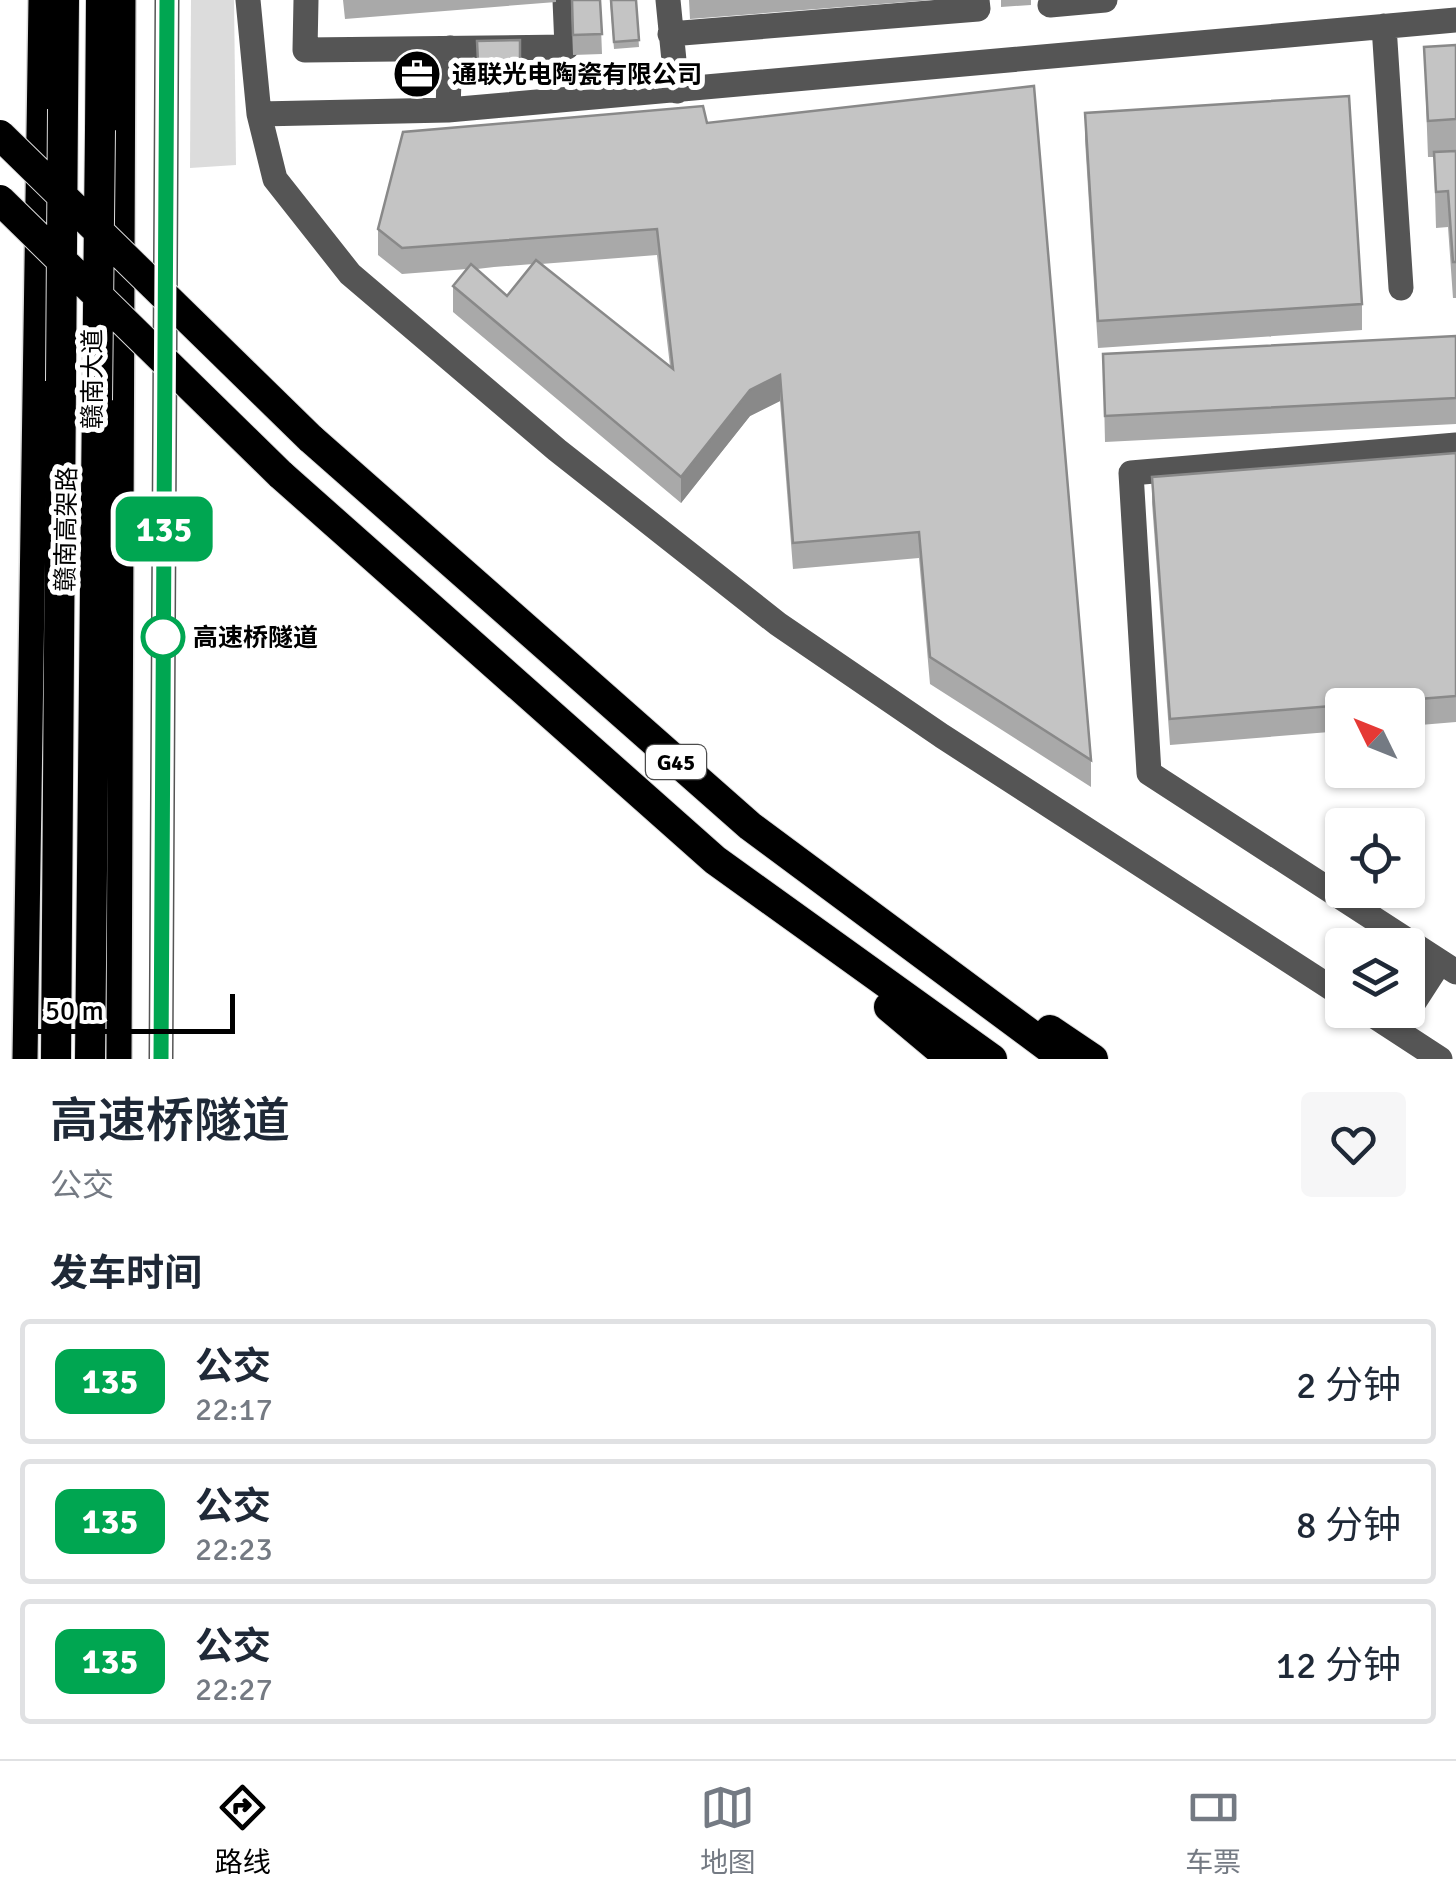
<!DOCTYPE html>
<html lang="zh">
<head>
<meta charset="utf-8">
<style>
  :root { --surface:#fff; --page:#f6f6f7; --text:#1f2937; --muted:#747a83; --line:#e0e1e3; --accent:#000 }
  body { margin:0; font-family:Signika,"Noto Sans SC",sans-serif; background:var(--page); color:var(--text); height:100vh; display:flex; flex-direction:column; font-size:38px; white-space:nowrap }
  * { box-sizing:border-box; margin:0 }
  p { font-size:32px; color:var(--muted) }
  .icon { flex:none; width:55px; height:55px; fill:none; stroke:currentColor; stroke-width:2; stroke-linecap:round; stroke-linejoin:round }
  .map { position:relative; height:1059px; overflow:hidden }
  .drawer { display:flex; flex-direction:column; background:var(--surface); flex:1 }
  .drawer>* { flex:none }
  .badge { padding:0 20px; border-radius:15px; font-size:35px; line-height:65px }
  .needle { width:65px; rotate:313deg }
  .fabs { position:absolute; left:1325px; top:688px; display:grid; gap:20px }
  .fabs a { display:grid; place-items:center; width:100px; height:100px; border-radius:10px; background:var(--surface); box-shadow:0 2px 8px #0004; font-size:50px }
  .scale { position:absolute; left:30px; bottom:25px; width:205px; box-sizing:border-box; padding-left:10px; border:5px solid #000; border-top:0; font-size:28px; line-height:35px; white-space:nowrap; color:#000; -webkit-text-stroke:8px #fff; paint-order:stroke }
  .map>.badge { position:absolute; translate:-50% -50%; box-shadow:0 0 0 5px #fff }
  h2 { padding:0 50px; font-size:38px; line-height:90px }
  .round { display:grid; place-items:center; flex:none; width:105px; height:105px; border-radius:10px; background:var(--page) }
  .head { display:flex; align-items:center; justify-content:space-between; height:170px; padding:0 50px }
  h1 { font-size:48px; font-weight:600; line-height:75px }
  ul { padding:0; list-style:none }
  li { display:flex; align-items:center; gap:30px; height:125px; margin:0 20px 15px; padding:0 30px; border:5px solid var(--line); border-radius:10px }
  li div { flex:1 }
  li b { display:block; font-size:38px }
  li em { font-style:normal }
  li .badge { min-width:110px; font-weight:700; text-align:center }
  .dock { display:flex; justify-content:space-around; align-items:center; height:140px; border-top:2px solid var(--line); background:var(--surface); font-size:28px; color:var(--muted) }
  .dock a { display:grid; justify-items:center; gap:5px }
  .dock .current { color:var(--accent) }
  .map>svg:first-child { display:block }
  .green { fill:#dcdcdc }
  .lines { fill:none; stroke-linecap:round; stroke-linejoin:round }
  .major-casing { stroke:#dbdbdb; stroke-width:28 }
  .highway-casing { stroke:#dbdbdb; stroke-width:32 }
  .minor { stroke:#555; stroke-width:25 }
  .major { stroke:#000; stroke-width:25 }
  .highway { stroke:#000; stroke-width:30 }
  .highway-bridge-casing { stroke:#dbdbdb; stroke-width:32; stroke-linecap:butt }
  .highway-bridge { stroke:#000; stroke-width:30 }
  .wall { fill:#a9a9a9; fill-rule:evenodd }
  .shaded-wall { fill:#898989 }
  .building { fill:#c4c4c4; stroke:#898989; stroke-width:2.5 }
  .line-casing { stroke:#fff; stroke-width:22 }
  .line { stroke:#00a651; stroke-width:15 }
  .stop-dot { fill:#fff; stroke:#00a651; stroke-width:5 }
  .labels { text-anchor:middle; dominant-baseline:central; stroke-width:10; stroke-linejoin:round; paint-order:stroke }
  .shield { fill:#fff; stroke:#4c4c4c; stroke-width:2.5 }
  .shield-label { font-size:22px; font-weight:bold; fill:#000 }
  .poi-label { font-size:25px; font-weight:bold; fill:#000; stroke:#fff; text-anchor:start }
  .street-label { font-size:25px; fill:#000; stroke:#fff }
  .stop-label { font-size:25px; font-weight:bold; fill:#000; stroke:#fff; text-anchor:start }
</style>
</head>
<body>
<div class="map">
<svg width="1456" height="1059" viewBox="0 0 1456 1059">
  <rect width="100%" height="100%" fill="#fff"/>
  <path class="green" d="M 191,0 L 234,0 L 236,165 L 190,168 Z"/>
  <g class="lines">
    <g class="major-casing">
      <path id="major" d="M 25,1059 L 41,0
        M 119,1059 L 123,0"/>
    </g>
    <g class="highway-casing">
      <path id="highway" d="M 63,109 L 64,0
        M 100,130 L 101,0
        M 310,438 L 750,826 L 1064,1059
        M 280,474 L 715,860 L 992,1059
        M 889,1007 L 951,1059
        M 1050,1030 L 1093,1059
        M 56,1059 L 61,381
        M 90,1059 L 97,400"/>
    </g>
    <path class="minor" d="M 248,0 L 259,114 L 448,110 L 1456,20
      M 306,0 L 305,50 L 567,47 L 565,0
      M 668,0 L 677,91
      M 1050,5 L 1105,0
      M 1384,26 L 1401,288
      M 670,34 L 978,9 L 977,0
      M 448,110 L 450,48
      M 259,114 L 275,179 L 350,274 L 557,450 L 778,624 L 942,736 L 1342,995
      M 1456,445 L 1131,473 L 1149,773 L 1456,972
      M 1365,1010 L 1440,1059
      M 1396,1030 L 1440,962
      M 161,1059 L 167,0"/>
    <use href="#major" class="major"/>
    <use href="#highway" class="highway"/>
    <g class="highway-bridge-casing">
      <path id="highway-bridge" d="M 0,135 L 310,438
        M 0,200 L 280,474
        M 61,381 L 63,109
        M 97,400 L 100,130"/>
    </g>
    <use href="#highway-bridge" class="highway-bridge"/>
  </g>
  <path class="wall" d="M 343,0 L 556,0 L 556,2 L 345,19 Z
    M 571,0 L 600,0 L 602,54 L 573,55 Z
    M 610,0 L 636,0 L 639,47 L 614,49 Z
    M 689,0 L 932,0 L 690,19 Z
    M 1001,0 L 1031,0 L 1031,5 L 1001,7 Z
    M 520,40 L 520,82 L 478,83 L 477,41 Z
    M 1456,45 L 1456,298 L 1453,298 L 1448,227 L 1436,228 L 1434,157 L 1428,157 L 1424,47 Z
    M 1085,113 L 1362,304 L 1362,330 L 1098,348 L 1085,140 Z
    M 707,123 L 1091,760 L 1091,787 L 930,684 L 919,558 L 793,569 L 780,401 L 750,416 L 681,503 L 453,312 L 453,286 L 467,269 L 402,274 L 378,255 L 378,229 ZM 657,255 L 670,366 L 541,264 ZM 533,264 L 507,296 L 477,269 L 494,267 Z
    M 1456,336 L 1456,424 L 1105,442 L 1103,354 Z
    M 1456,453 L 1456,722 L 1408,726 L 1408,705 L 1342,705 L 1342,731 L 1170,745 L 1152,503 L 1152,477 Z"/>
  <path class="shaded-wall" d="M 780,375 L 780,401 L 750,416 L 681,503 L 681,477 L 750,390 Z"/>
  <path class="building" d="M 572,0 L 600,0 L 602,34 L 573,35 Z
    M 611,0 L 636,0 L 639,40 L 614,42 Z
    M 520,40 L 520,61 L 478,62 L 477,41 Z
    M 1456,45 L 1456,119 L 1428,121 L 1424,47 Z
    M 1034,86 L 1091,760 L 930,657 L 919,532 L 793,543 L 780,375 L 750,390 L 681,477 L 453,286 L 471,264 L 507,296 L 536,260 L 673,369 L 657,229 L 402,248 L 378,229 L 403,132 L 703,106 L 707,123 Z
    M 1349,96 L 1362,304 L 1098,321 L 1085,113 Z
    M 1456,151 L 1456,262 L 1453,262 L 1448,191 L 1436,192 L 1434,152 Z
    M 1456,336 L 1456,398 L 1105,416 L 1103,354 Z
    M 1456,453 L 1456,696 L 1170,719 L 1152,477 Z"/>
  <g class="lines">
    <g class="line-casing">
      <path id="line" d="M 161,1059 L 167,0"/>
    </g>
    <use href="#line" class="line"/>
  </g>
  <defs>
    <g id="office-disc" transform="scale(2.5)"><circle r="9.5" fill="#000" stroke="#fff"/><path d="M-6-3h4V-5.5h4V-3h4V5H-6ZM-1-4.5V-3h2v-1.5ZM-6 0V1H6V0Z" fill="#fff"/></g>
  </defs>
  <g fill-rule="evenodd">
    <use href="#office-disc" x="417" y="74"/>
  </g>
  <circle class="stop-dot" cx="163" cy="637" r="20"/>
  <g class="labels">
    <rect class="shield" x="646" y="745" width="60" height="34" rx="8"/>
    <g class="shield-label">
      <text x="676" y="762">G45</text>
    </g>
    <g class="poi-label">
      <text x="452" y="74">通联光电陶瓷有限公司</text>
    </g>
    <g class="street-label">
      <text transform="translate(92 379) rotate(-90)">赣南大道</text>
      <text transform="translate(66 529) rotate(-89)">赣南高架路</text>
    </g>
    <g class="stop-label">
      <text x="193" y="637">高速桥隧道</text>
    </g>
  </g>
</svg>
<div class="fabs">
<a><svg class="needle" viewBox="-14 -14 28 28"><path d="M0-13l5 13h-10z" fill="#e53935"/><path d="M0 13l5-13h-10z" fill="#747a83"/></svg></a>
<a><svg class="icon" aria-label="locate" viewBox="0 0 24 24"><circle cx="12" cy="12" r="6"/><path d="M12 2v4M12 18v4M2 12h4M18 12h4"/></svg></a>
<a><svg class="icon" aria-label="layers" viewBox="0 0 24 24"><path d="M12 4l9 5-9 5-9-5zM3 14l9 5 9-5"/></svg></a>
</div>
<div class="scale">50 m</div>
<b class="badge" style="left:164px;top:529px;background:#00a651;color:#fff">135</b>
</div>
<section class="drawer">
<div class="head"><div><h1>高速桥隧道</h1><p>公交</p></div><a class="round"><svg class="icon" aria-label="heart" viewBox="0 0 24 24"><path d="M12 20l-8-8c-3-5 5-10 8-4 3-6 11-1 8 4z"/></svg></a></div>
<h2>发车时间</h2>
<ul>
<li><span class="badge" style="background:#00a651;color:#fff">135</span><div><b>公交</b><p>22:17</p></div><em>2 分钟</em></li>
<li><span class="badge" style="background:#00a651;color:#fff">135</span><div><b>公交</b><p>22:23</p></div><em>8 分钟</em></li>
<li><span class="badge" style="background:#00a651;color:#fff">135</span><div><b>公交</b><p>22:27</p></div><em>12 分钟</em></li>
</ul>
</section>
<nav class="dock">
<a class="current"><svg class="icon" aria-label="directions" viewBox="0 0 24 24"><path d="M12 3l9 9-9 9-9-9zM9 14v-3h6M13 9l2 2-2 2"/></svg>路线</a>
<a><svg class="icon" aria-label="map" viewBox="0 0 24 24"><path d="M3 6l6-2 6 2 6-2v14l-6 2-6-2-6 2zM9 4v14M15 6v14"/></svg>地图</a>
<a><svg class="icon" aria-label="tickets" viewBox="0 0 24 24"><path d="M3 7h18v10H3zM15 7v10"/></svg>车票</a>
</nav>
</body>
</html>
